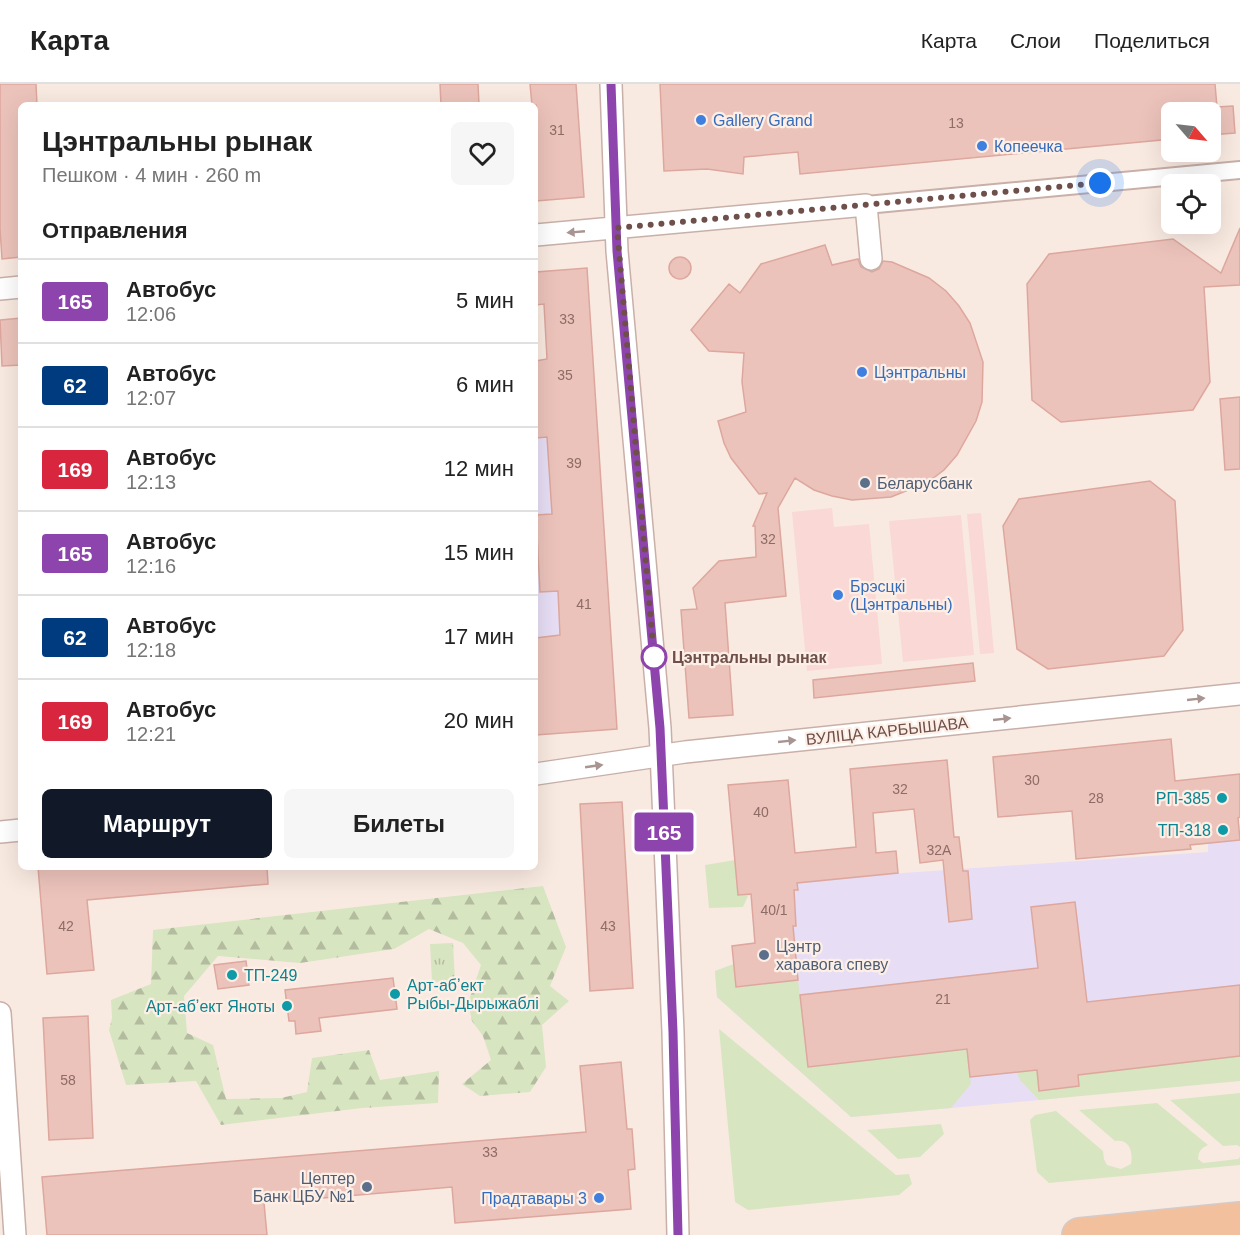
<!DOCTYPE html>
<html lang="ru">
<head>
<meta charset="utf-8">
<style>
  :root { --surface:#fff; --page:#f6f6f6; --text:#222; --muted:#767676; --line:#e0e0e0; --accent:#111827 }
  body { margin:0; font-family:Helvetica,sans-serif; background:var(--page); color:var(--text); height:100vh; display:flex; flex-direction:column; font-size:22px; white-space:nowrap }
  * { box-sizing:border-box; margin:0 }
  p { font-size:20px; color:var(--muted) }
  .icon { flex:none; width:33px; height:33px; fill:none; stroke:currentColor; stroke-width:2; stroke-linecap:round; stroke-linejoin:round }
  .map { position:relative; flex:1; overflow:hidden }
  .sheet { position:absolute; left:18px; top:18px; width:520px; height:768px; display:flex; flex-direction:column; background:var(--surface); border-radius:9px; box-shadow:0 6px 24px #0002 }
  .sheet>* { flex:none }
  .badge { padding:0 12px; border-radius:4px; font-size:21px; line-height:39px }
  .needle { width:39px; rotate:118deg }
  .buttons { position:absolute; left:1161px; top:18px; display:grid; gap:12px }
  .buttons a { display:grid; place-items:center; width:60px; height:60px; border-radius:9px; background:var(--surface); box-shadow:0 6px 24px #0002; font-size:30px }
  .you { position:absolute; width:30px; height:30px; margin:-15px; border:4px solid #fff; border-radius:50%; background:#1a73e8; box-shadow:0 0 0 9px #1a73e833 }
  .map>.badge { position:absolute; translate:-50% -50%; box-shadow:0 0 0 3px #fff }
  h2 { padding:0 24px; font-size:22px; line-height:54px }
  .round { display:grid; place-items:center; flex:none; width:63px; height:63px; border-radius:9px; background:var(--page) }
  .summary { display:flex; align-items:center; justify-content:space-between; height:102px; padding:0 24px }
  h1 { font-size:28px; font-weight:700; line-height:45px }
  .cta { display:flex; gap:12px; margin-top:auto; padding:12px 24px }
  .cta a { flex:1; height:69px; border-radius:9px; background:var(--accent); color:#fff; font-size:24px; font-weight:700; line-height:69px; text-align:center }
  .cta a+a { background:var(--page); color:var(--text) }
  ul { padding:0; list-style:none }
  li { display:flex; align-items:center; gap:18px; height:84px; padding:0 24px; border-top:2px solid var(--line) }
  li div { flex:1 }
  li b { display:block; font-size:22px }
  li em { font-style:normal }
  li .badge { min-width:66px; font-weight:700; text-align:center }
  header { display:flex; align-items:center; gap:36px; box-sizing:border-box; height:84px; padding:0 30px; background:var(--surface); border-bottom:2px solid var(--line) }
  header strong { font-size:28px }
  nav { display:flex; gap:33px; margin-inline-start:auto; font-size:21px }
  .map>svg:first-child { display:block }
  .commercial { fill:#f9d8d5 }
  .education { fill:#e7def5 }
  .green { fill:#d8e5c1 }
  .forest { fill:url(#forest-firs) }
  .park { fill:url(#park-tufts) }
  .building { fill:#ecc3bb; stroke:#dda79d; stroke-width:1.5 }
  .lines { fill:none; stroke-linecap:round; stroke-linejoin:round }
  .pedestrian-casing { stroke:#c8b0a9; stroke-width:20 }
  .minor-casing { stroke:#c8b0a9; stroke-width:24 }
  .primary-casing { stroke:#d4cac9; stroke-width:36 }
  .pedestrian { stroke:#fff; stroke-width:16 }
  .minor { stroke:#fff; stroke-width:21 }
  .primary { stroke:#f3c09e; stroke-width:33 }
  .oneway { fill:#a89592 }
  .line-casing { stroke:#fff; stroke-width:14 }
  .line { stroke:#8e44ad; stroke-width:9 }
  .walk { stroke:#6e4f4a; stroke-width:6; stroke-dasharray:0 10.8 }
  .shop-dot { fill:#3f7fe0; stroke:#fdefe6; stroke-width:2 }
  .service-dot { fill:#5c6f8a; stroke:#fdefe6; stroke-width:2 }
  .stop-dot { fill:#fff; stroke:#8e44ad; stroke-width:3 }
  .culture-dot { fill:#0f9aa8; stroke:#fdefe6; stroke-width:2 }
  .labels { text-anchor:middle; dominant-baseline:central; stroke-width:4.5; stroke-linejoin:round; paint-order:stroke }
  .number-label { font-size:14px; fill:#8e6c66 }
  .shop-label { font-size:16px; fill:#366cbe; stroke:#fdefe6; text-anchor:start }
  .service-label { font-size:16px; fill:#4e5e75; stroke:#fdefe6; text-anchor:start }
  .stop-label { font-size:16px; font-weight:bold; fill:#6e4f4a; stroke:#fdefe6; text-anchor:start }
  .street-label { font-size:16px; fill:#6e4f4a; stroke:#fdefe6 }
  .culture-label { font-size:16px; fill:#0d838f; stroke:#fdefe6; text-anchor:end }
</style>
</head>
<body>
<header>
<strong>Карта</strong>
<nav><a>Карта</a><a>Слои</a><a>Поделиться</a></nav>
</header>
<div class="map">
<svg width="1240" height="1151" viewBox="0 0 1240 1151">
  <defs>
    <pattern id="forest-firs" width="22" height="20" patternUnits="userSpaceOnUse" patternTransform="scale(1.5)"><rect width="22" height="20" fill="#d8e5c1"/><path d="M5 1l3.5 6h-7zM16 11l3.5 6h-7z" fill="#b3bc9f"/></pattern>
    <pattern id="park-tufts" width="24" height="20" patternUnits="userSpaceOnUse" patternTransform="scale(1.5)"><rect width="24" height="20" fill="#d8e5c1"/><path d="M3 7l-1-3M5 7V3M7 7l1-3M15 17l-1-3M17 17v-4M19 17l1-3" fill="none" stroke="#b3bc9f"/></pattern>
  </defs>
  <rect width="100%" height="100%" fill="#f9eae1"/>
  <path class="commercial" d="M 832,424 L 834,443 L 869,440 L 882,580 L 807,587 L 792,428 Z
    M 981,429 L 994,569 L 980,570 L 967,430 Z
    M 961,431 L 974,571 L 903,578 L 889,437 Z"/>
  <path class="education" d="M 547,353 L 552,430 L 536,431 L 536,354 Z
    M 536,434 L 540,508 L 558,507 L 566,619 L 536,622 Z
    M 1240,756 L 1240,990 L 1051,1015 L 851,1033 L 717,913 L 715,887 L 734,880 L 732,862 L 754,859 L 751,810 L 797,806 L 797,799 L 859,792 L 1208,768 L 1208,759 Z"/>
  <path class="green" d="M 735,776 L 738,811 L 749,810 L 743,823 L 709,824 L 705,781 Z
    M 734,880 L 737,903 L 798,896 L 808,983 L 967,965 L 971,1000 L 951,1024 L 851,1033 L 717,913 L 715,887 Z
    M 719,945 L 896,1091 L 909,1090 L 912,1100 L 899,1111 L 748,1126 L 735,1118 Z
    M 1034,958 L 1039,1006 L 1079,1002 L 1078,991 L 1240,972 L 1240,997 L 1039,1016 L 1020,996 L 1017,988 Z
    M 1240,1009 L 1240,1063 L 1237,1061 L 1223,1062 L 1170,1016 Z
    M 1157,1019 L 1208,1061 C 1200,1065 1199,1067 1198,1075 L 1203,1079 L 1238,1075 L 1240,1073 L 1240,1081 L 1049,1099 L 1037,1088 L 1030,1036 L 1035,1031 L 1056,1027 L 1103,1067 L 1104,1075 L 1107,1081 L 1121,1085 L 1131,1080 C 1133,1068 1130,1055 1115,1057 L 1079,1026 Z
    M 941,1040 L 944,1050 L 920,1073 L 898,1075 L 867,1046 Z"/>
  <path class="forest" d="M 543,802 L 566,863 L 550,902 L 569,917 L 542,941 L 546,983 L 530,1008 L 480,1012 L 462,1000 L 491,976 L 483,952 L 472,937 L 468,919 L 481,881 L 463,859 L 429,845 L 394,865 L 300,879 L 218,872 L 184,912 L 187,949 L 213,961 L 226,1015 L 281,1014 L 307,1008 L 312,974 L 369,966 L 380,996 L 439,987 L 438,1019 L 362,1024 L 221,1041 L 196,997 L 126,1001 L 109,946 L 112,934 L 111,916 L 151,900 L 153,846 Z"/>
  <path class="park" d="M 453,859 L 455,897 L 432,898 L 430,860 Z"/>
  <path class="building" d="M 0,0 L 36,0 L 37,21 L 21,21 L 21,173 L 2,175 L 0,144 Z
    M 440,0 L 478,0 L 479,21 L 441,21 Z
    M 530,0 L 576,0 L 584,113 L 536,117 L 536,97 L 537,97 L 536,21 L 532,21 Z
    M 660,0 L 1215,0 L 1217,23 L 1233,22 L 1235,49 L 1210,51 L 1210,28 L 1172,28 L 1172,55 L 800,90 L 798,68 L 744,73 L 743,90 L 707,85 L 664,87 Z
    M 1240,144 L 1240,201 L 1204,203 L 1210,298 L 1193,326 L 1061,338 L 1032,316 L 1027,200 L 1049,170 L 1173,155 L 1221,189 Z
    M 825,161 L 832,181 L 858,175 L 861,183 L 872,188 L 879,185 L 883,177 L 892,178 L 929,194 L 946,207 L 959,222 L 970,239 L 983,278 L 982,318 L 976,337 L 957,371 L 944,386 L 928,398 L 891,413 L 852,416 L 832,412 L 814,406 L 795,394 L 778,424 L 786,512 L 725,519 L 733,631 L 689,634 L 681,526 L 697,525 L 693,504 L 719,477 L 756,473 L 755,442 L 753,442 L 767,409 L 759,410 L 731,374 L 724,359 L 718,337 L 746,328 L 742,298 L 744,269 L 709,267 L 691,246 L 729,200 L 740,209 L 761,180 Z
    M669 184a11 11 0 1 1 22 0a11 11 0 1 1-22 0Z
    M 587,184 L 617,645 L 536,651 L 536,554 L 560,551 L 558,507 L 540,508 L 536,431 L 552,430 L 547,353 L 536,354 L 536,277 L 547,275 L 544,220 L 536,221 L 536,188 Z
    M 21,234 L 21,281 L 2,282 L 0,236 Z
    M 1240,313 L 1240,385 L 1225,386 L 1220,315 Z
    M 1150,397 L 1175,417 L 1183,546 L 1164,572 L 1048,585 L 1017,565 L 1003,442 L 1019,415 Z
    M 973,579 L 975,597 L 814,614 L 813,596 Z
    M 1171,655 L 1175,697 L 1240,690 L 1240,733 L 1238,734 L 1240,756 L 1190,761 L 1191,765 L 1076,775 L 1072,727 L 998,733 L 993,673 Z
    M 947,676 L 954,753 L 959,753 L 963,787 L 968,787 L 972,835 L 949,838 L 943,776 L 920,779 L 914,725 L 873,729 L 876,769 L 896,767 L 898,789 L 797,799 L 798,806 L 794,806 L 796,842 L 793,842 L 798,896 L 736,903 L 732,862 L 755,859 L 751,810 L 738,811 L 728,701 L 788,696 L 795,769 L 856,763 L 850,685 Z
    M 622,718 L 633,904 L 590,907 L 580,720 Z
    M 38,783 L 267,783 L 268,800 L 87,816 L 94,886 L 47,890 Z
    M 1075,818 L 1087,918 L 1240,901 L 1240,972 L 1078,991 L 1079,1002 L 1039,1007 L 1037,986 L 970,993 L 967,965 L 808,983 L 800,911 L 1038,884 L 1031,823 Z
    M 246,877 L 249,901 L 218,905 L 214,881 Z
    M 393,894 L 397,925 L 319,934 L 321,947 L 296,950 L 295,937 L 289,937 L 285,906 Z
    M 88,932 L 93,1054 L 49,1056 L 43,934 Z
    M 621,978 L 627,1045 L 632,1045 L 635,1085 L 628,1086 L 631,1125 L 455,1139 L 452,1103 L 264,1119 L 267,1151 L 47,1151 L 42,1093 L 586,1048 L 580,982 Z"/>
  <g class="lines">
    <g class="pedestrian-casing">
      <path id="pedestrian" d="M 866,121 L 1240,86"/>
    </g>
    <g class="minor-casing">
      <path id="minor" d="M 611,0 L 617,167 L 660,644 L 673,948 L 678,1151
        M 536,151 L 866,121 L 871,175
        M 0,205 L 21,203
        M 536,690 L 685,668 L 1240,610
        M 0,748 L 21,746
        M 0,929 L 15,1151"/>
    </g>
    <g class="primary-casing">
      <path id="primary" d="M 1079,1151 L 1240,1135"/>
    </g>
    <use href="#pedestrian" class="pedestrian"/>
    <use href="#minor" class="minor"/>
    <use href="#primary" class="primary"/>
  </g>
  <defs><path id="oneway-solid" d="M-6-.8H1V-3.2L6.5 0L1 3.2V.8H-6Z" transform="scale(1.5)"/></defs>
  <g class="oneway">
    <use href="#oneway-solid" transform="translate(576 148) rotate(175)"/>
    <use href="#oneway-solid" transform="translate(1196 615) rotate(-6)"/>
    <use href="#oneway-solid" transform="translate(1002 635) rotate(-6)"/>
    <use href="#oneway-solid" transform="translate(787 657) rotate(-6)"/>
    <use href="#oneway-solid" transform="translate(594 682) rotate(-8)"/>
  </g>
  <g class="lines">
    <g class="line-casing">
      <path id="line" d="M 611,0 L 617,167 L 660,644 L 673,948 L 678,1151"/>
    </g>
    <use href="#line" class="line"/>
    <path class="walk" d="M 654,573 L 617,144 L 1100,99"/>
  </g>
  <g class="shop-dot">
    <circle cx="701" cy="36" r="6"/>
    <circle cx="982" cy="62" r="6"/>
    <circle cx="862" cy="288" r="6"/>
    <circle cx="838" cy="511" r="6"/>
    <circle cx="599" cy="1114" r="6"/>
  </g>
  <g class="service-dot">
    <circle cx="865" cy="399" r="6"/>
    <circle cx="764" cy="871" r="6"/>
    <circle cx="367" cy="1103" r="6"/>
  </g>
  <circle class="stop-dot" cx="654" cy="573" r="12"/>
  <g class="culture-dot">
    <circle cx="1222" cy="714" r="6"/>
    <circle cx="1223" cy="746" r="6"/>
    <circle cx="232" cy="891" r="6"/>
    <circle cx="395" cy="910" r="6"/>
    <circle cx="287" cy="922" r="6"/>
  </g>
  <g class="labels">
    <g class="number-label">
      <text x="956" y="39">13</text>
      <text x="557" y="46">31</text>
      <text x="567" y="235">33</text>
      <text x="565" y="291">35</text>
      <text x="574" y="379">39</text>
      <text x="768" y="455">32</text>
      <text x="584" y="520">41</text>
      <text x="1032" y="696">30</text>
      <text x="900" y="705">32</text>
      <text x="1096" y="714">28</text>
      <text x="761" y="728">40</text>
      <text x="939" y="766">32А</text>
      <text x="774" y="826">40/1</text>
      <text x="66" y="842">42</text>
      <text x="608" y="842">43</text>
      <text x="943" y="915">21</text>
      <text x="68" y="996">58</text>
      <text x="490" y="1068">33</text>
    </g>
    <g class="shop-label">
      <text x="713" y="36">Gallery Grand</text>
      <text x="994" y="62">Копеечка</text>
      <text x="874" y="288">Цэнтральны</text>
      <text x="850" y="502">Брэсцкі<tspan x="850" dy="18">(Цэнтральны)</tspan></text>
      <text x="587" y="1114" text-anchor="end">Прадтавары 3</text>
    </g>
    <g class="service-label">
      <text x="877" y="399">Беларусбанк</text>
      <text x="776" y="862">Цэнтр<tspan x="776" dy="18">харавога спеву</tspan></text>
      <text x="355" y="1094" text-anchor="end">Цептер<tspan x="355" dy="18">Банк ЦБУ №1</tspan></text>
    </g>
    <g class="stop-label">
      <text x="672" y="573">Цэнтральны рынак</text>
    </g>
    <g class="street-label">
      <text transform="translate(887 647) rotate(-6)">ВУЛІЦА КАРБЫШАВА</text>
    </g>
    <g class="culture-label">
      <text x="1210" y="714">РП-385</text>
      <text x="1211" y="746">ТП-318</text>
      <text x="244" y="891" text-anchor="start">ТП-249</text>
      <text x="407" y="901" text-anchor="start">Арт-абʼект<tspan x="407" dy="18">Рыбы-Дырыжаблі</tspan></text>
      <text x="275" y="922">Арт-абʼект Яноты</text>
    </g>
  </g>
</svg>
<div class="buttons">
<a><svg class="needle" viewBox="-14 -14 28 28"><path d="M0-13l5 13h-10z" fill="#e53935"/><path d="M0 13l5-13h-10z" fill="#767676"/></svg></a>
<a><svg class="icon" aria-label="locate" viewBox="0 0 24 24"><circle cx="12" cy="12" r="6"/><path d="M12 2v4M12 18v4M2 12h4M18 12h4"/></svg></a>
</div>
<div class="you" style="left:1100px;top:99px"></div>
<b class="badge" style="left:664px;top:748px;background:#8e44ad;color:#fff">165</b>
<section class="sheet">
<div class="summary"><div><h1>Цэнтральны рынак</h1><p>Пешком · 4 мин · 260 m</p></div><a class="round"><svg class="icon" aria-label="heart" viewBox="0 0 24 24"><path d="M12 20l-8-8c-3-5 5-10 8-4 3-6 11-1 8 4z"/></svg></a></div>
<h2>Отправления</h2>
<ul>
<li><span class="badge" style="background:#8e44ad;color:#fff">165</span><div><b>Автобус</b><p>12:06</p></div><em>5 мин</em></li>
<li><span class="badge" style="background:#003b80;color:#fff">62</span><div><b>Автобус</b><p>12:07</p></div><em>6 мин</em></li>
<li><span class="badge" style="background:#d7263d;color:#fff">169</span><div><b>Автобус</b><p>12:13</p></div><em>12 мин</em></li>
<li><span class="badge" style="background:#8e44ad;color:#fff">165</span><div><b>Автобус</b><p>12:16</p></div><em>15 мин</em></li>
<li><span class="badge" style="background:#003b80;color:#fff">62</span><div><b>Автобус</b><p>12:18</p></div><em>17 мин</em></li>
<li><span class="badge" style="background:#d7263d;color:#fff">169</span><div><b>Автобус</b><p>12:21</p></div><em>20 мин</em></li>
</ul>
<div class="cta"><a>Маршрут</a><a>Билеты</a></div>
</section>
</div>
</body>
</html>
